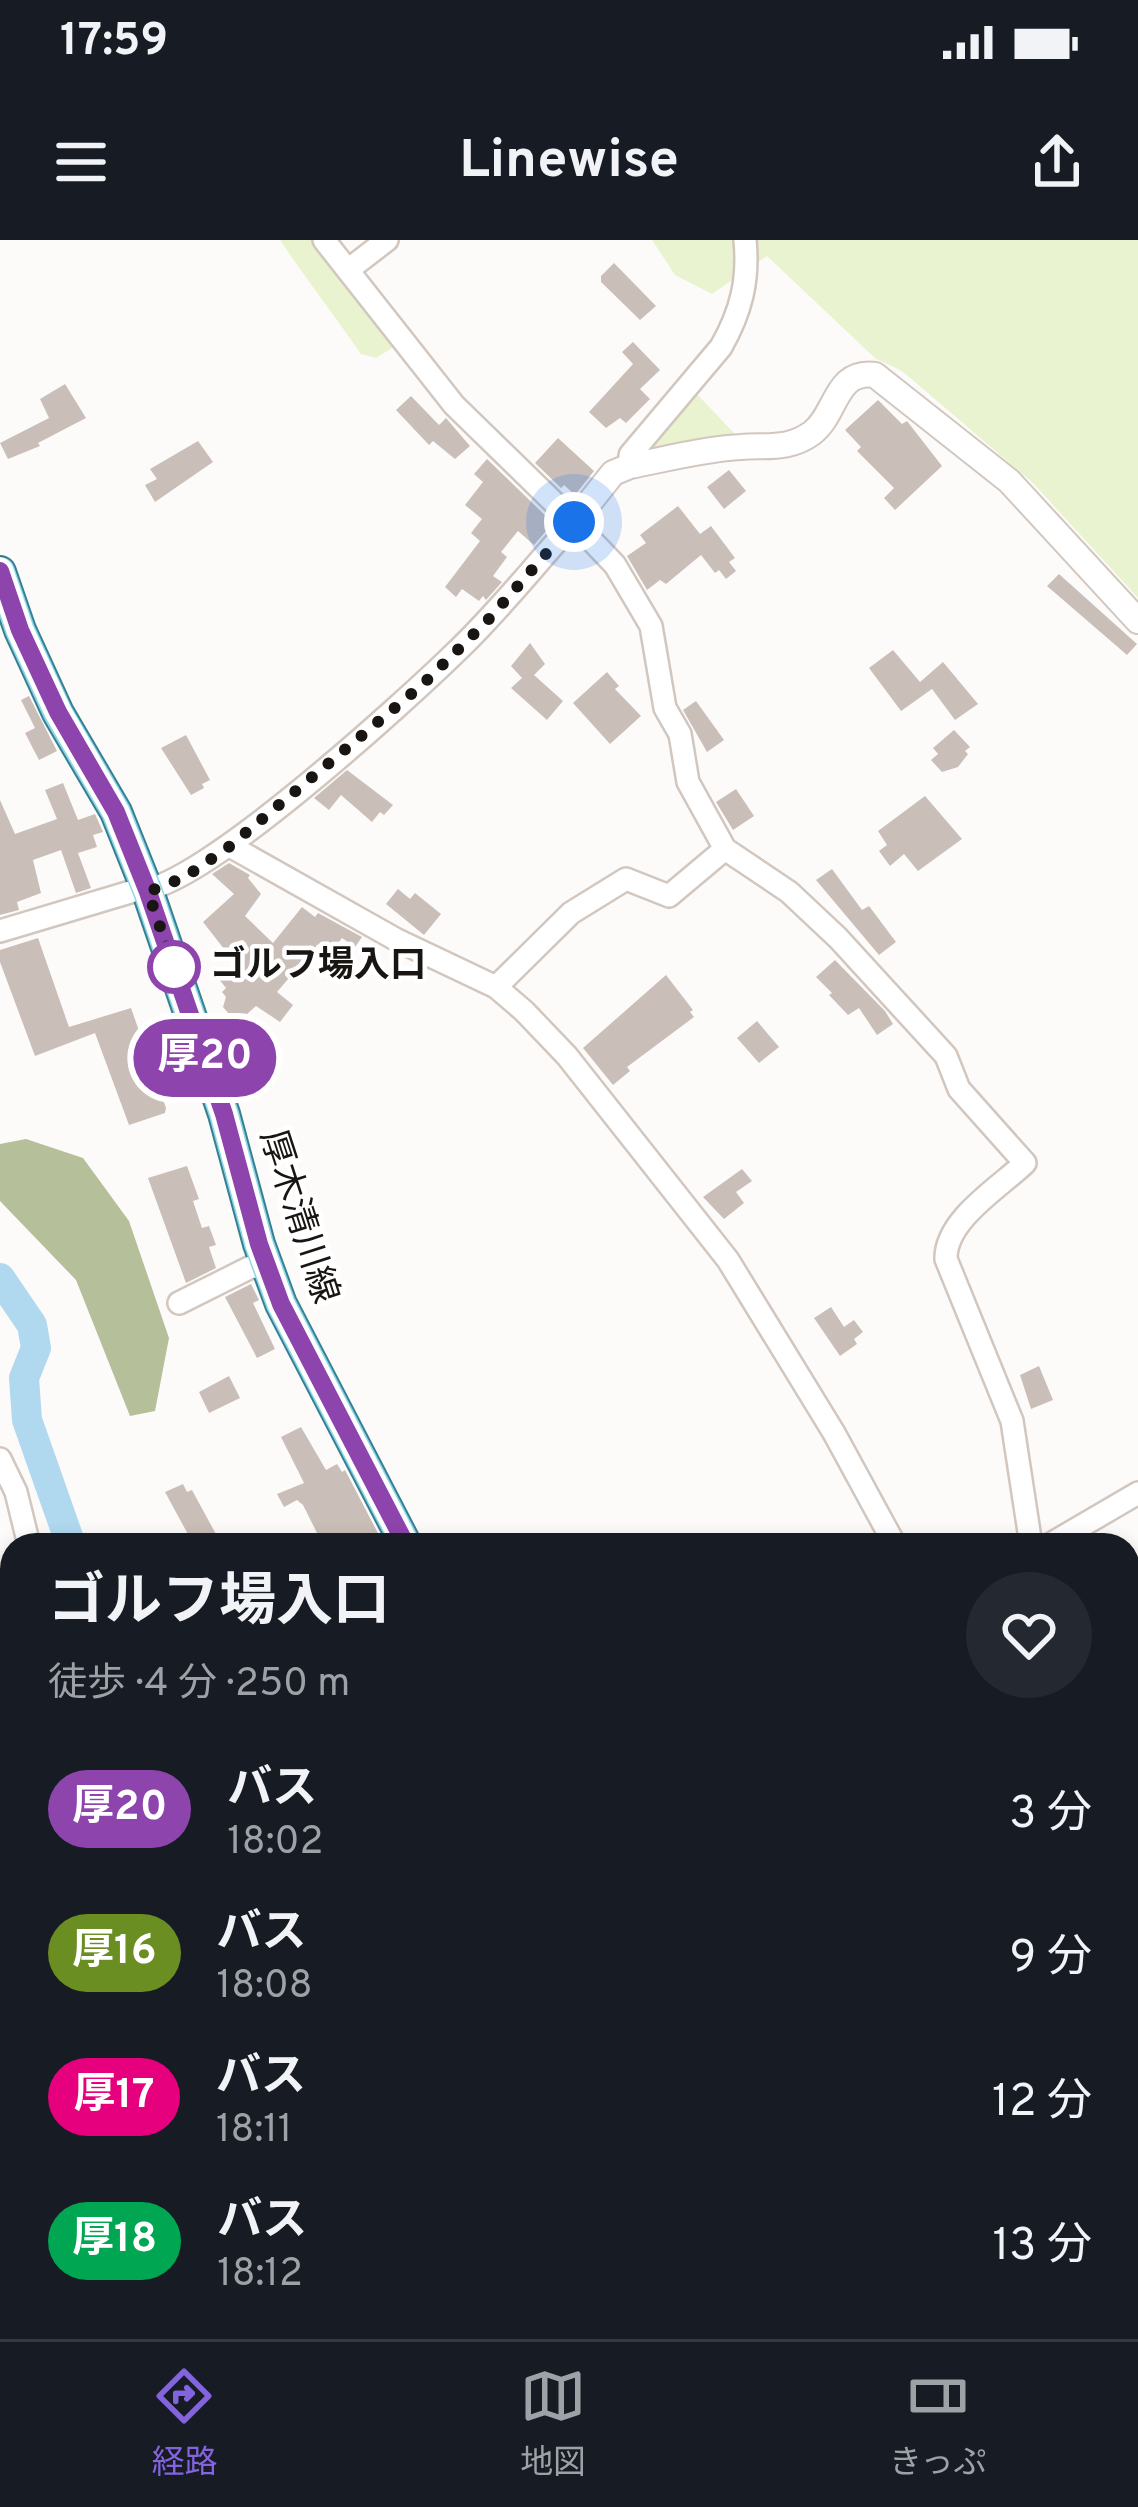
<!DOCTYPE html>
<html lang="ja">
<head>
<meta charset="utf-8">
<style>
  :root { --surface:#171b24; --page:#242831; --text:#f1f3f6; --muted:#9ea1a6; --line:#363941; --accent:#8363de }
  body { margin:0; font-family:Overpass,"Noto Sans JP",sans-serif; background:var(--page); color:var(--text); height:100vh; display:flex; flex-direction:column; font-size:45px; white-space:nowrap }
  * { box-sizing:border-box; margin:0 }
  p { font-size:39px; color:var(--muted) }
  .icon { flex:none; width:66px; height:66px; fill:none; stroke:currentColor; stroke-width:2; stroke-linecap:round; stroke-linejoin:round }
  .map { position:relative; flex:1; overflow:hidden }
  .sheet { position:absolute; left:0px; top:1293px; width:1140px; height:807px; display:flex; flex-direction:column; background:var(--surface); border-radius:36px 36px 0 0; box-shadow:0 6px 18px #0003 }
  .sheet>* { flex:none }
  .badge { padding:0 24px; border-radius:39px; font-size:42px; line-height:78px }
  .you { position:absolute; width:60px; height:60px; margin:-30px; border:9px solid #fff; border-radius:50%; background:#1a73e8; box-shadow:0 0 0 18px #1a73e833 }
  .map>.badge { position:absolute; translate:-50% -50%; box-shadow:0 0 0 6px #fff }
  .round { display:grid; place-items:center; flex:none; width:126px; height:126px; border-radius:63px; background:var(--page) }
  .head { display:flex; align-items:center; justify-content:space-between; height:204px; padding:0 48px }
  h1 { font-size:57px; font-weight:700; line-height:90px }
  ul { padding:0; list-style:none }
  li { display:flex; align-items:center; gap:36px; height:144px; padding:0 48px }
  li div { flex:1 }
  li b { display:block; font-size:45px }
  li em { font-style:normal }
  li .badge { min-width:132px; font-weight:700; text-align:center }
  .status { display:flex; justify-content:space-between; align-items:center; height:84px; padding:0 60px; background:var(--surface); direction:ltr }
  .status svg { height:33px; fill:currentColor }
  header { display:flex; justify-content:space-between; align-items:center; height:156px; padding:0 48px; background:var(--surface); font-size:54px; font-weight:700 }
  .tabs { display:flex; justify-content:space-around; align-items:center; height:168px; border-top:3px solid var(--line); background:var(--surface); font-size:33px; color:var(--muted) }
  .tabs a { display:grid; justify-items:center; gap:6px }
  .tabs .current { color:var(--accent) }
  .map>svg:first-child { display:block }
  .green { fill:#e9f3d0 }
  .forest { fill:#b5bf9a }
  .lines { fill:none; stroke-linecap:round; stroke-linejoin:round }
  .river { stroke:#b0d9ef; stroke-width:30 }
  .building { fill:#cabeb8 }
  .minor-casing { stroke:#d2c7bf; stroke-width:26 }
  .tertiary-casing { stroke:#d2c7bf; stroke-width:28 }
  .primary-casing { stroke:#358191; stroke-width:34 }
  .minor { stroke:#fff; stroke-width:21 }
  .tertiary { stroke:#fff; stroke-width:24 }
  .primary { stroke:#8fd6e6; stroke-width:30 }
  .line-casing { stroke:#fff; stroke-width:27 }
  .line { stroke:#8e44ad; stroke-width:18 }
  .walk { stroke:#181512; stroke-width:12; stroke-dasharray:0 21.6 }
  .stop-dot { fill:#fff; stroke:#8e44ad; stroke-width:6 }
  .labels { text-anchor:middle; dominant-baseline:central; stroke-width:9; stroke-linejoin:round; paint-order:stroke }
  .stop-label { font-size:36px; font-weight:bold; fill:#181512; stroke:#fff; text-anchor:start }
  .street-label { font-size:36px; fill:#181512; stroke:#fff }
</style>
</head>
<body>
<div class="status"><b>17:59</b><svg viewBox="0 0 49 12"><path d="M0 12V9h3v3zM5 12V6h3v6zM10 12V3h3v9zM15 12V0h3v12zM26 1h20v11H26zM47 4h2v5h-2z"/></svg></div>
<header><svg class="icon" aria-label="menu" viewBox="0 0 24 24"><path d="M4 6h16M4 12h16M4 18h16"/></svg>Linewise<svg class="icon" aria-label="share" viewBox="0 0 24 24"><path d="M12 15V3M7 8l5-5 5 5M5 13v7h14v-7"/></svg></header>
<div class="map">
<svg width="1138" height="2099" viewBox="0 0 1138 2099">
  <rect width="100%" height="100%" fill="#fdfbfa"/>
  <path class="green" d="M 280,0 L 317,0 L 397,105 L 376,118 L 361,114 C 334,75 306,39 280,0 Z
    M 652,0 L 1138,0 L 1138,358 L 1033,243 L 902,131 L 876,119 L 767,16 L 712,54 L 675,35 Z
    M 689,153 L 696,153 L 734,193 L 732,201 L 652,216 L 643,207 Z
    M 12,2018 L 12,2088 L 170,2088 L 171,2099 L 0,2099 L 0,2026 Z"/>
  <path class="forest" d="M 26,899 L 83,918 L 129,981 L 169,1098 L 155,1171 L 130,1176 L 76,1040 L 0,961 L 0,904 Z"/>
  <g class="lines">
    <path class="river" d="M 0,1038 L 32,1085 L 36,1108 L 24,1138 L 27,1180 L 71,1305
      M 723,2088 L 732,2099"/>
  </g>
  <path class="building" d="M 614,23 L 656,66 L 640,80 L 601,42 L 601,36 Z
    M 633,102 L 660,130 L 640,149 L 650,159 L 626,183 L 620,178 L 606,188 L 589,172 L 633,124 L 622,112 Z
    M 65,144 L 86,178 L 38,203 L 40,206 L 8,219 L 0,203 L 49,178 L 40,159 Z
    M 411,156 L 439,185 L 446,178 L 470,206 L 455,219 L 433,201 L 429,205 L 396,170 Z
    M 878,160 L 902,184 L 907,181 L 942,226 L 895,270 L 884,258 L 894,248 L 857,211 L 861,207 L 845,190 Z
    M 558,198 L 594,231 L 575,255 L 564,245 L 561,248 L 535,223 Z
    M 198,201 L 213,222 L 155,262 L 145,245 L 157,239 L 150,229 Z
    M 487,219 L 553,283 L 534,305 L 518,291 L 501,312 L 507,317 L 493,336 L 502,342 L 486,360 L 483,356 L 479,361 L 462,349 L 456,357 L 445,347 L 480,301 L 471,293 L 482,279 L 465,265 L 483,242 L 474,234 Z
    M 729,230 L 746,251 L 724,269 L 707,247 Z
    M 678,266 L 700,294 L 711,286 L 735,318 L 729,322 L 736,331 L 726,339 L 719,330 L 715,333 L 701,315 L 666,344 L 660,340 L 647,350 L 627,316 L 646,303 L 640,295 Z
    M 1059,334 L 1137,404 L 1127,415 L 1047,346 Z
    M 530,403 L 545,424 L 534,435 L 563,461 L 547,480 L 511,448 L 522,438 L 511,426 Z
    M 893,410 L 920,442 L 943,422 L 978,464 L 955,480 L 932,449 L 901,471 L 869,428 Z
    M 607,432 L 619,446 L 615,449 L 641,476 L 610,504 L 573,463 Z
    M 29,456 L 57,511 L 39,520 L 25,493 L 35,488 L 21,460 Z
    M 696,461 L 724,500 L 707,512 L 683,470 Z
    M 954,490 L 970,507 L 965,511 L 968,514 L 958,527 L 942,532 L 931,520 L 938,514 L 933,508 Z
    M 186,495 L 210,540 L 202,544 L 204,548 L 191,555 L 161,508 Z
    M 347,530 L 393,565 L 384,575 L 380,572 L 372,582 L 341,555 L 329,570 L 314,558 Z
    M 63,543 L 78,580 L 95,574 L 103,592 L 93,595 L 97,607 L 78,613 L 91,648 L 76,653 L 61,610 L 33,620 L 41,653 L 17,662 L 19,670 L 0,675 L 0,560 L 15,594 L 57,579 L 45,550 Z
    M 736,549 L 754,576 L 733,590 L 716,562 Z
    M 925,556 L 962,599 L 918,631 L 904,614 L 890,626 L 879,611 L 887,605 L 878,591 Z
    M 229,623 L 250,635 L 248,638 L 261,654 L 245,676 L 273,703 L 302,667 L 315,677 L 318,673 L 362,697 L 355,707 L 342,698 L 330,713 L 318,704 L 277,752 L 293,765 L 280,782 L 256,766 L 237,783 L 223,767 L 226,757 L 222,752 L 226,748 L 218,738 L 235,723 L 203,682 L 234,654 L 212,634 Z
    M 832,629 L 862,670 L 869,666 L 896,702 L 879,715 L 816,640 Z
    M 398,649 L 410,659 L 415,653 L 441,674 L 424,695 L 386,664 Z
    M 38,698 L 69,787 L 131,768 L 166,868 L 165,873 L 129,885 L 95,793 L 35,816 L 0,722 L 0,710 Z
    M 835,720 L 885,771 L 893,784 L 877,795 L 859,768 L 848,775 L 829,755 L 832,753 L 816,737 Z
    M 666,735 L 693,770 L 690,772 L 694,777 L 627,827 L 630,831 L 613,845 L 583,808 Z
    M 757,781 L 779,807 L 759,823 L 737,798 Z
    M 187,926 L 199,959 L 193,961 L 202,988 L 209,986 L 216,1005 L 209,1007 L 216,1028 L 186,1043 L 148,938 Z
    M 742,929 L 752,941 L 736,952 L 744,963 L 724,979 L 703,957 Z
    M 251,1044 L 259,1060 L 253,1063 L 275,1109 L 257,1118 L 225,1057 Z
    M 831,1067 L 844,1087 L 854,1080 L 863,1092 L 854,1099 L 857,1104 L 840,1116 L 814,1078 Z
    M 1039,1126 L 1053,1160 L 1031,1169 L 1020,1135 Z
    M 229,1136 L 240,1158 L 209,1173 L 199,1152 Z
    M 301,1187 L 326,1230 L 337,1224 L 342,1232 L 345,1230 L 381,1299 L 370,1305 L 351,1305 L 345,1296 L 323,1305 L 303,1265 L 297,1260 L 284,1267 L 277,1254 L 304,1243 L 281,1197 Z
    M 183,1244 L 187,1252 L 192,1250 L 217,1296 L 200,1305 L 194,1296 L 190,1298 L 165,1252 Z"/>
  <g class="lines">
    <g class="minor-casing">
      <path id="minor" d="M 348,30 L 387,0
        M 630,226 L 630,215 L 721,107 C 741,72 749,40 745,0
        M 574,282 L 615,325 L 651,386 L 665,468 L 680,494 L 688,542 L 725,609 L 789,652 L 838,698 L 946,816 L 959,849 L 1025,923 C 1000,947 945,980 946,1019 L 1012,1181 L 1031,1305
        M 230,606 L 397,700 L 496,747 L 524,771 L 567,816 L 728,1020 L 834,1193 L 895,1305
        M 0,691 L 137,650 C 192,657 410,457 457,411 C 499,371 535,325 574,282 L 454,165 L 324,0
        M 496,747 L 571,673 L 626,639 L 669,656 L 725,609
        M 179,1063 L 251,1027 L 267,1028
        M 0,1219 L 16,1252 L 29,1305
        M 1049,1305 L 1138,1253
        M 1128,1437 L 1138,1443
        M 0,1904 L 12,1913
        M 176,2088 L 176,2099
        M 373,2088 L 379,2099
        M 628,2088 L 639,2099"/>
    </g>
    <g class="tertiary-casing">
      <path id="tertiary" d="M 574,282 L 613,233 L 630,226 C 666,219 704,209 741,207 C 767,205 789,210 812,193 C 838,173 834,130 875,135 L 1009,241 L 1138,381"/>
    </g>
    <g class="primary-casing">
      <path id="primary" d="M 0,332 L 20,390 L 58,473 L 116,572 L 148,652 L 224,874 L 259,1004 L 281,1064 L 406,1305
        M 817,2088 L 821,2099"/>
    </g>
    <use href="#minor" class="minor"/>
    <use href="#tertiary" class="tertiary"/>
    <use href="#primary" class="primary"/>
  </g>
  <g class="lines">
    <g class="line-casing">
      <path id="line" d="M 0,331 L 20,390 L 58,472 L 116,572 L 148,652 L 224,874 L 259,1004 L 281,1064 L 406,1305"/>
    </g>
    <use href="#line" class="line"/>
    <path class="walk" d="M 174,727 L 148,652 L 185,637 L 230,606 L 422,445 L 488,380 L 574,282"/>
  </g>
  <circle class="stop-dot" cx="174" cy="727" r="24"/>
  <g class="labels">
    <g class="stop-label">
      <text x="210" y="727">ゴルフ場入口</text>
    </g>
    <g class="street-label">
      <text transform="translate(297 977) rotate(72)">厚木清川線</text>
    </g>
  </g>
</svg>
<div class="you" style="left:574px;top:282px"></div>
<b class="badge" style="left:205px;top:818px;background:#8e44ad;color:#fff">厚20</b>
<section class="sheet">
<div class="head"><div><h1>ゴルフ場入口</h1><p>徒歩 · 4 分 · 250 m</p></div><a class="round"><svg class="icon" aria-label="heart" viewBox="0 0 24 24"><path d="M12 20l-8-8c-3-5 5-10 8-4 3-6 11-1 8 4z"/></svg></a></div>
<ul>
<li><span class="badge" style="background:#8e44ad;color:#fff">厚20</span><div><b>バス</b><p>18:02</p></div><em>3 分</em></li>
<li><span class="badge" style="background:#6b8e23;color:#fff">厚16</span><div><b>バス</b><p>18:08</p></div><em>9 分</em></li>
<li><span class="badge" style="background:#e6007e;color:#fff">厚17</span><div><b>バス</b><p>18:11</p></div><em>12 分</em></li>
<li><span class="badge" style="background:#00a651;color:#fff">厚18</span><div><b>バス</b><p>18:12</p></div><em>13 分</em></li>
</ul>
</section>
</div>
<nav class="tabs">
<a class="current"><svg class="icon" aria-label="directions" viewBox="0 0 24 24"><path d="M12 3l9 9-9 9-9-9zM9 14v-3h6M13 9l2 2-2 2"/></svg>経路</a>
<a><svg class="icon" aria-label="map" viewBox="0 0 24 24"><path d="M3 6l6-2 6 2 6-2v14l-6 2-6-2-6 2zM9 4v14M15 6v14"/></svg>地図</a>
<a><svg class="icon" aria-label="tickets" viewBox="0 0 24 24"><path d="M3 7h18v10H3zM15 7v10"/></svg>きっぷ</a>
</nav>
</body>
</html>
